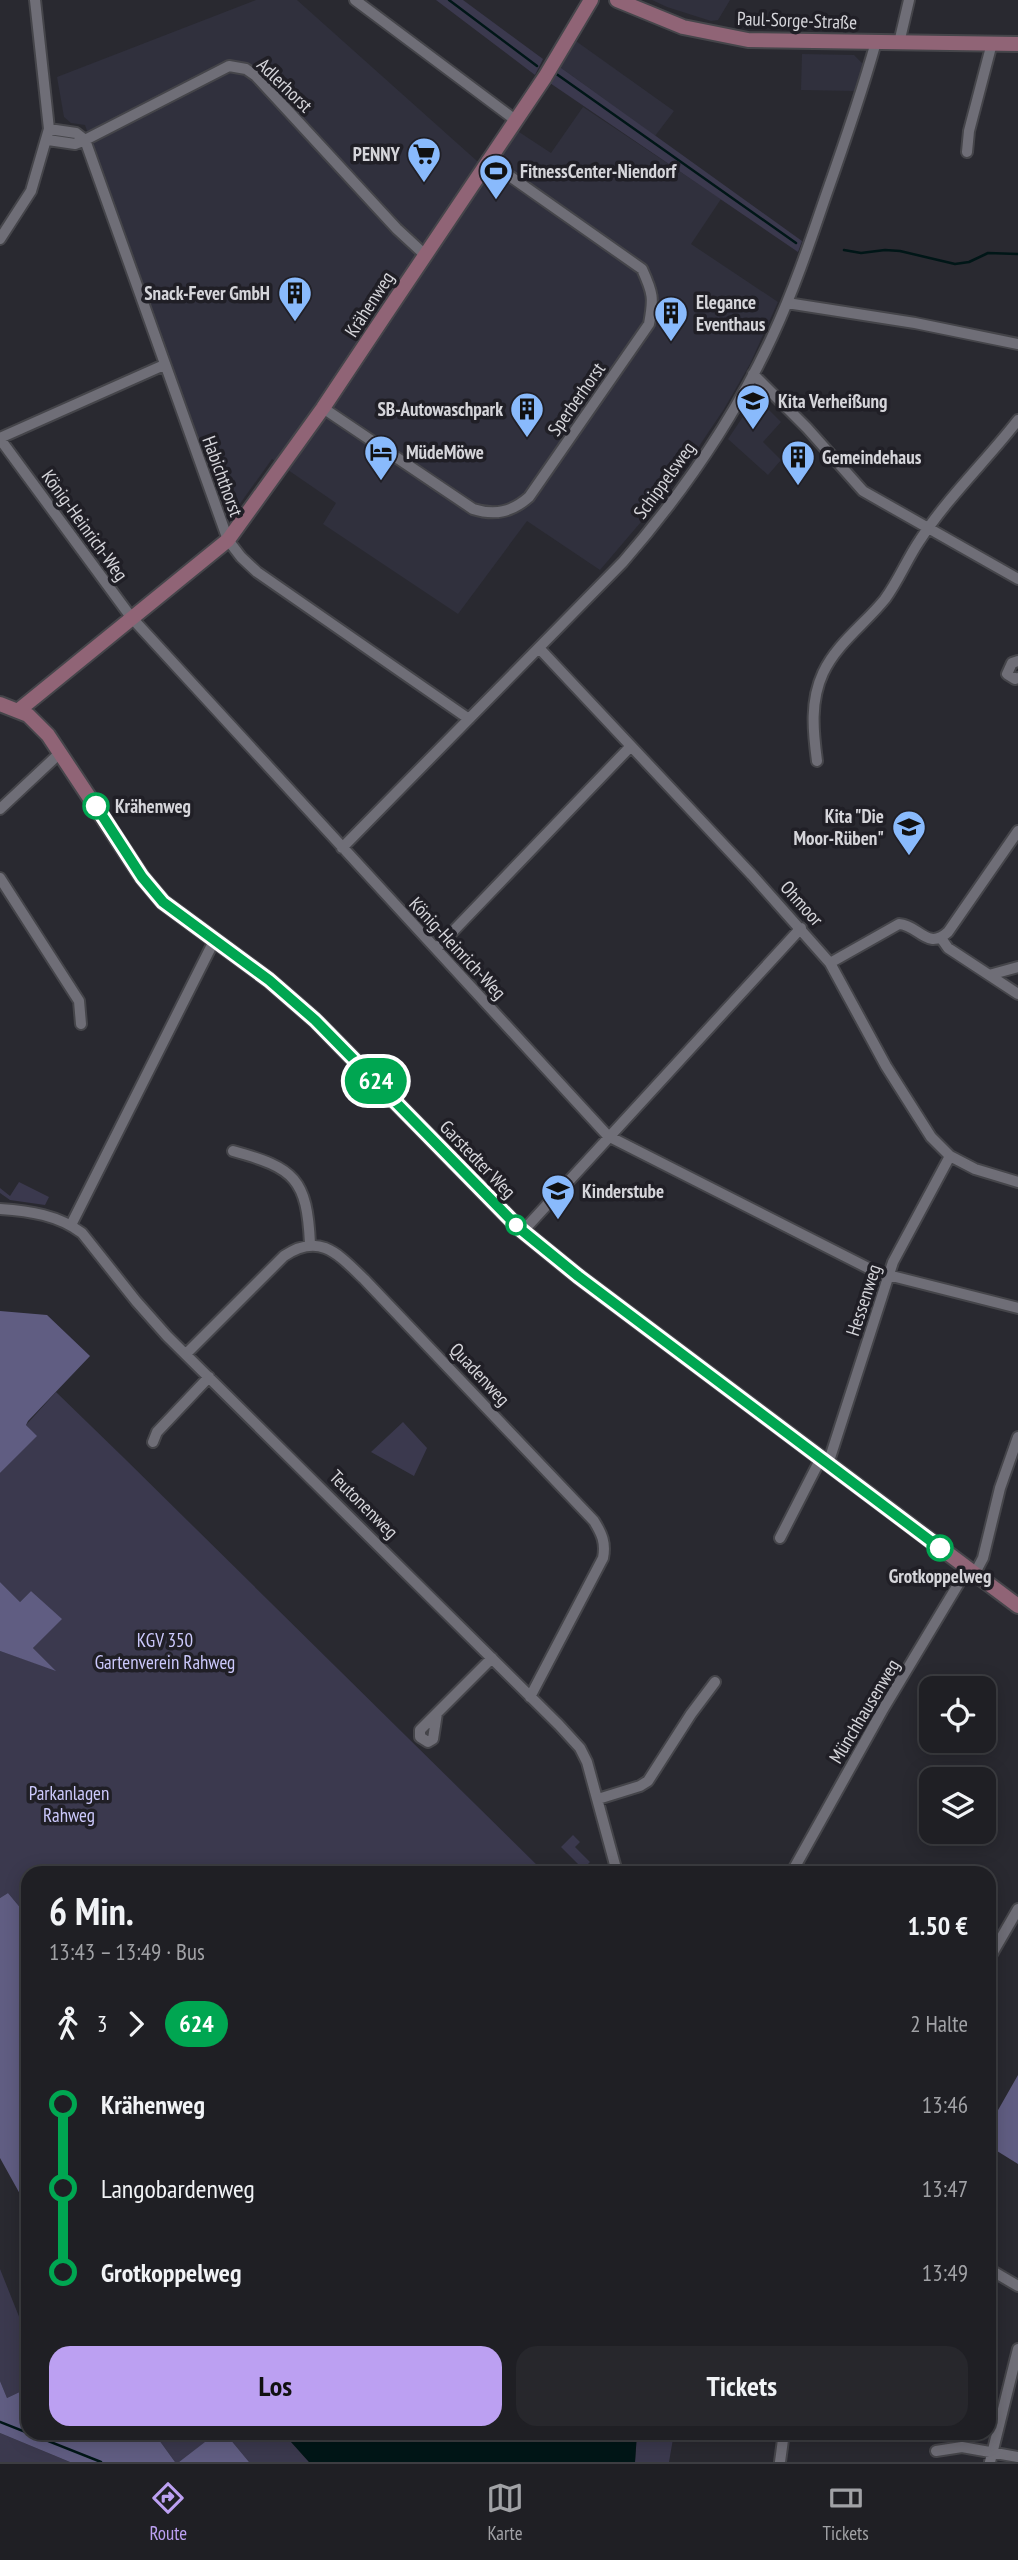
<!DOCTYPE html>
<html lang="de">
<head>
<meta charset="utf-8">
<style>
  :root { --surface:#1f1f24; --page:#27272c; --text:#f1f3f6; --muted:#a1a2a6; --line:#3c3d41; --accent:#bca0f2 }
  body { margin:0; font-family:"PT Sans Narrow",sans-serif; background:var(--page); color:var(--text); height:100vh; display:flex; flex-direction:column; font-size:26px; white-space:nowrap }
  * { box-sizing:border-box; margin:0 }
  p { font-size:23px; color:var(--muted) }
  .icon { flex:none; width:38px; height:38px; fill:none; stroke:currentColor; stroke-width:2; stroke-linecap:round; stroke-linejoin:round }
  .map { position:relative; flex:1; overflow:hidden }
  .details { position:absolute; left:21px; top:1866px; width:975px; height:574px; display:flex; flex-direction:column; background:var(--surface); border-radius:21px; box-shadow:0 4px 18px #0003,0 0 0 2px var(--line) }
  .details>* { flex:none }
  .badge { padding:0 14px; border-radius:23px; font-size:24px; line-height:46px }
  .tools { position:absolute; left:919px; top:1676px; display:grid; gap:14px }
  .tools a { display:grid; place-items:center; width:77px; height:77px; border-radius:14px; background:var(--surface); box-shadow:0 4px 18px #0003,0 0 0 2px var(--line); font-size:35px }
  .map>.badge { position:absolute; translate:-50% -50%; box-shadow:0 0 0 4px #fff }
  .legs { display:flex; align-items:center; gap:10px; height:77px; padding:0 28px; font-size:23px }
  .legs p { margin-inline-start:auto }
  .headline { display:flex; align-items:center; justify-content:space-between; height:119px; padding:0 28px }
  h1 { font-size:38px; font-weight:600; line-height:52px }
  .action { display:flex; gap:14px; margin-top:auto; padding:14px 28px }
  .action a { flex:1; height:80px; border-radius:21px; background:var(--accent); color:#111; font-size:28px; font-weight:600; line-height:80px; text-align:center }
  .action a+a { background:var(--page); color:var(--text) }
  ul { padding:0 28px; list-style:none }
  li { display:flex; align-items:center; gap:24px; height:84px; font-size:26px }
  li i { display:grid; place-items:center; width:10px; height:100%; margin:0 9px; background:currentColor }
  li i::after { content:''; width:18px; height:18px; margin:-9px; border:5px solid; border-radius:50%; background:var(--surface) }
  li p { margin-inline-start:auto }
  li:first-child i { background:linear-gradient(#0000 50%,currentColor 0) }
  li:last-child i { background:linear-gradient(currentColor 50%,#0000 0) }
  .menu { display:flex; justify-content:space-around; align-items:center; height:98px; border-top:2px solid var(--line); background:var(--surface); font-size:19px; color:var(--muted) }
  .menu a { display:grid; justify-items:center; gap:4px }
  .menu .current { color:var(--accent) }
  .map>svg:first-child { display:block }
  .built { fill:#30303d }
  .green { fill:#3b394e }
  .forest { fill:#605d82 }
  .water { fill:#001617 }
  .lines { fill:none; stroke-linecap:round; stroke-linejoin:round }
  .stream { stroke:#001617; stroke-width:2.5 }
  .street-casing { stroke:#45454a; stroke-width:14 }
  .secondary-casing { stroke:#45454a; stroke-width:18 }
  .street { stroke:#6f6e77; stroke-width:10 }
  .secondary { stroke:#906476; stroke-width:14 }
  .line-1-casing { stroke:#fff; stroke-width:16 }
  .line-1 { stroke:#00a651; stroke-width:10 }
  .stop-1-dot { fill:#fff; stroke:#00a651; stroke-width:3.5 }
  .labels { text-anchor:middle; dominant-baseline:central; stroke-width:7; stroke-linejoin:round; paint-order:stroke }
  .street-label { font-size:19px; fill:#d5d5da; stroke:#201f26 }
  .poi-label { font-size:19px; font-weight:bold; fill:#d5d5da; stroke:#201f26; text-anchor:start }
  .stop-label { font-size:19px; font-weight:bold; fill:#d5d5da; stroke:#201f26; text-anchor:start }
  .park-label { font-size:19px; fill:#ccc9fc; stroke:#201f26 }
</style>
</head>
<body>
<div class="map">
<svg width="1018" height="2462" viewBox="0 0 1018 2462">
  <rect width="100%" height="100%" fill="#292930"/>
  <path class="built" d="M 256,0 L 297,0 L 477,161 L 496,159 L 516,130 L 551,153 L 583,107 L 721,199 L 691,244 L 778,302 L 750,364 L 724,409 L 675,482 L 600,570 L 527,521 L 458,614 L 323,524 L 336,503 L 272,459 L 224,526 L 85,125 L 71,123 L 64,117 L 57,77 Z
    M 652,0 L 730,0 L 718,20 L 711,21 L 667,7 Z
    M 573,39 L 674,111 L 655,136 L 557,65 Z
    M 802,54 L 854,55 L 863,64 L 855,91 L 801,90 Z
    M 756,397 L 781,422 L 763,442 L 781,460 L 768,475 L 728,439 Z"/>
  <path class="green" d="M 436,0 L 463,0 L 543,59 L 535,75 Z
    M 557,65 L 802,241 L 798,252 L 547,81 Z
    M 19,1182 L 49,1197 L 45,1205 L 10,1200 L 0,1193 L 0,1188 L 10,1196 Z
    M 56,1392 L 124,1458 L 544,1872 L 28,1872 L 28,1917 L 8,1893 L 0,1898 L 0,1651 L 55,1670 L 33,1648 L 61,1619 L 31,1591 L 20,1602 L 0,1582 L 0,1473 L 36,1436 L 26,1425 Z
    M 403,1422 L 427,1448 L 414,1476 L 371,1452 Z
    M 573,1835 L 580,1842 L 575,1847 L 590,1862 L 583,1869 L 561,1847 Z
    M 0,2269 L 28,2339 L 28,2388 L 7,2398 L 0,2381 Z
    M 0,2433 L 70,2462 L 0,2462 Z
    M 154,2433 L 218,2433 L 179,2462 L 175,2462 Z
    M 225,2433 L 283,2433 L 309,2462 L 249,2462 Z
    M 637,2433 L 674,2433 L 669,2462 L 635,2462 Z"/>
  <path class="forest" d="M 0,1311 L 47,1315 L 90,1356 L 28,1421 L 26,1425 L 37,1436 L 0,1473 Z
    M 0,1582 L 20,1602 L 31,1591 L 62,1619 L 33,1648 L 56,1671 L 0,1651 Z
    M 8,1893 L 28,1917 L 28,2128 L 24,2135 L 28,2141 L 28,2199 L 25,2203 L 0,2158 L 0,1898 Z
    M 1018,2075 L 1018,2164 L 989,2146 L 989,2126 Z
    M 0,2381 L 7,2398 L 28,2388 L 28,2432 L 154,2433 L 175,2462 L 70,2462 L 0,2433 Z
    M 218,2432 L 225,2433 L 249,2462 L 179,2462 Z"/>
  <path class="water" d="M 490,2432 L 501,2438 L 514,2432 L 637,2433 L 635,2462 L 309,2462 L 283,2433 Z"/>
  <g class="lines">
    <path class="stream" d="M 449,0 L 537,66
      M 555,73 L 796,243
      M 844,250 L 861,253 L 885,250 L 900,251 L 955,264 L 969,262 L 988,253 L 1018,254
      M 0,2422 L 101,2462"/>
    <g class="street-casing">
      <path id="street" d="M 355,0 L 514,119
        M 899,43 L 909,0
        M 49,129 L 76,133 L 85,140
        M 48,140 L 75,144 L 85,140 L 229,66 L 246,69 L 256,76 L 397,229 L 424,254
        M 85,140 L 228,540 L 241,557 L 257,572 L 469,719
        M 967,152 L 969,131 L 992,43
        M 0,239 L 31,191 L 49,129 L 35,0
        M 787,303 L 915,323 L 1018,344
        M 753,374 L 807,428 L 863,491 L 1018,579
        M 323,408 L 473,509 C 495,516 512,512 529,497 L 649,324 C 654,298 653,293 642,269 L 487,160
        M 0,438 L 164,365
        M 0,439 L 131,617 L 608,1136 L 876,1272 L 1018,1308
        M 539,648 L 752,875 L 830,963 L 886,1066 L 931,1137 L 950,1156 L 975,1169 L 1018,1182
        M 1018,661 L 1012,663 L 1007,674 L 1015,679 L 1018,678
        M 817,761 C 813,731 810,701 823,673 C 837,643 865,624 885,599 C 899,580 907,559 920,540 C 948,497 987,460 1018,420
        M 0,809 L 61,752
        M 342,848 L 623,562 C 682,494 734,419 772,337 C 793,292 809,245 825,198 C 843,147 861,95 876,42
        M 0,878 L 79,1001 L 81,1024
        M 941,938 L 948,948 L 1018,994
        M 436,949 L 631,746
        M 830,963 L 899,924 C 919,925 927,951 948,932 L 1018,831
        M 989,975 L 1018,967
        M 233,1151 C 295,1168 307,1179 310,1244
        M 0,1209 C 30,1211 58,1215 82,1233 L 136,1301 L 167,1336 L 559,1725 L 580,1748 L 587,1762 L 617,1872
        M 71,1225 L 214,941
        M 523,1231 L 801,928
        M 186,1354 L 284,1256 C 320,1232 338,1254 364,1279 L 594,1521 C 602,1534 606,1543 603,1558 L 530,1697
        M 153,1442 L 157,1432 L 209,1377
        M 828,1464 L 893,1262 L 950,1156
        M 780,1538 L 821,1458
        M 975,1573 L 983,1558 L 1000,1488 L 1018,1437
        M 437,1713 L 433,1739 L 428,1742 L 420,1737 L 420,1730 L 492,1658
        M 598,1799 L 640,1786 L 648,1781 L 691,1714 L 715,1682
        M 792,1872 L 882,1711 L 968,1568
        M 989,1959 L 1018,1909
        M 989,2269 L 1018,2286
        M 936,2451 L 962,2447 L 1018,2457
        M 780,2462 L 784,2432
        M 990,2462 L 1018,2349"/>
    </g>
    <g class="secondary-casing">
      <path id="secondary" d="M 617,0 L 683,27 L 748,40 L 1018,44
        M 0,704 L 28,715 L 48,735 L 142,877 L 163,902 L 269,980 L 315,1020 L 519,1228 L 578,1276 L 1018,1606
        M 19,710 L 228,540 L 323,408 L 383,318 L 545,77 L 591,0"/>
    </g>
    <use href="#street" class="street"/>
    <use href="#secondary" class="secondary"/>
  </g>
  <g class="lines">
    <g class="line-1-casing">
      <path id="line-1" d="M 96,806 L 142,877 L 163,902 L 269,980 L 315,1020 L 519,1228 L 578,1276 L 940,1548"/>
    </g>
    <use href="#line-1" class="line-1"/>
  </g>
  <defs>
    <g id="supermarket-pin" transform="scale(1.75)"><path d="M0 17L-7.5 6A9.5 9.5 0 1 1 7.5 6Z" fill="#89bafc" stroke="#201f26"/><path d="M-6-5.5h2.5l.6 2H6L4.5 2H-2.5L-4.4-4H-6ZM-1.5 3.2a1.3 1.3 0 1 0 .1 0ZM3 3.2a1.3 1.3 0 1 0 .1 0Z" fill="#111"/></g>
    <g id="stadium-pin" transform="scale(1.75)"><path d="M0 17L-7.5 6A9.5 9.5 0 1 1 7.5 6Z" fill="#89bafc" stroke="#201f26"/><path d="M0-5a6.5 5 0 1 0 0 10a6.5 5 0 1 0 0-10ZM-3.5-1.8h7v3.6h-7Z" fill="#111"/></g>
    <g id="building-pin" transform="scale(1.75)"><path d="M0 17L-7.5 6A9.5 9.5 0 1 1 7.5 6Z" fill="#89bafc" stroke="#201f26"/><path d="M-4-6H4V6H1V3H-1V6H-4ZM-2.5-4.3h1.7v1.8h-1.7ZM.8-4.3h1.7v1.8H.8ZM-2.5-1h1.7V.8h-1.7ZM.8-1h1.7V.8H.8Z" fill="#111"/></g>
    <g id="school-pin" transform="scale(1.75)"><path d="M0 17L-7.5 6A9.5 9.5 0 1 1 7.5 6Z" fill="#89bafc" stroke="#201f26"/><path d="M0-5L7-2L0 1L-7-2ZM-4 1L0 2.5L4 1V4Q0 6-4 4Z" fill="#111"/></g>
    <g id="hotel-pin" transform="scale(1.75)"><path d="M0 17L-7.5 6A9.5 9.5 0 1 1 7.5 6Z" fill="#89bafc" stroke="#201f26"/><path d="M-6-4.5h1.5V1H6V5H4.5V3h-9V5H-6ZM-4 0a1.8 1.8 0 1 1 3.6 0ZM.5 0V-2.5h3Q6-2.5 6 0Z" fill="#111"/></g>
  </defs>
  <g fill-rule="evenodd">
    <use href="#supermarket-pin" x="424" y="154"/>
    <use href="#stadium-pin" x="496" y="171"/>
    <use href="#building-pin" x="295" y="293"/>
    <use href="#building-pin" x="671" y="313"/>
    <use href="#school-pin" x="753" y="401"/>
    <use href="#building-pin" x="527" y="409"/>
    <use href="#hotel-pin" x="381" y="452"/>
    <use href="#building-pin" x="798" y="457"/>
    <use href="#school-pin" x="909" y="827"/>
    <use href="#school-pin" x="558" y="1191"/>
  </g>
  <g class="stop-1-dot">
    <circle cx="96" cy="806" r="12"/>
    <circle cx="516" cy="1225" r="9"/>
    <circle cx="940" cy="1548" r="12"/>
  </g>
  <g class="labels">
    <g class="street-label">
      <text transform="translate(797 20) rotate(2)">Paul-Sorge-Straße</text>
      <text transform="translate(285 85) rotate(44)">Adlerhorst</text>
      <text transform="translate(369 304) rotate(-57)">Krähenweg</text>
      <text transform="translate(576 399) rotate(-55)">Sperberhorst</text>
      <text transform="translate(223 476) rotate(70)">Habichthorst</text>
      <text transform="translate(664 480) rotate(-54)">Schippelsweg</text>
      <text transform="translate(85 525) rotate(54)">König-Heinrich-Weg</text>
      <text transform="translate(802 903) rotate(48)">Ohmoor</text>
      <text transform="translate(458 948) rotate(47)">König-Heinrich-Weg</text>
      <text transform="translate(478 1159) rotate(46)">Garstedter Weg</text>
      <text transform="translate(863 1300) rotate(-72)">Hessenweg</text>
      <text transform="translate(480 1374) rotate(47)">Quadenweg</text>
      <text transform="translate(364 1504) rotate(45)">Teutonenweg</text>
      <text transform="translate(864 1711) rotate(-59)">Münchhausenweg</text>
    </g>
    <g class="poi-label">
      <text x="400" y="154" text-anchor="end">PENNY</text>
      <text x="520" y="171">FitnessCenter-Niendorf</text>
      <text x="270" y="293" text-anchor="end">Snack-Fever GmbH</text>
      <text x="696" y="302">Elegance<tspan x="696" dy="22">Eventhaus</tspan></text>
      <text x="778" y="401">Kita Verheißung</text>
      <text x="503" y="409" text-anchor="end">SB-Autowaschpark</text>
      <text x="406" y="452">MüdeMöwe</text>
      <text x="822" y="457">Gemeindehaus</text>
      <text x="884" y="816" text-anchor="end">Kita "Die<tspan x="884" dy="22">Moor-Rüben"</tspan></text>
      <text x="582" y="1191">Kinderstube</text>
    </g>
    <g class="stop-label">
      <text x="115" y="806">Krähenweg</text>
      <text x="940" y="1576" text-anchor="middle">Grotkoppelweg</text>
    </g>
    <g class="park-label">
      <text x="165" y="1640">KGV 350<tspan x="165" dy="22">Gartenverein Rahweg</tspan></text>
      <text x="69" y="1793">Parkanlagen<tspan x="69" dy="22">Rahweg</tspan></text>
    </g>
  </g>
</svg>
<div class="tools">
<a><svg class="icon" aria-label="locate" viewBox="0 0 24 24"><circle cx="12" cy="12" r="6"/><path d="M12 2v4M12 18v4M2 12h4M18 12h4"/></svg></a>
<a><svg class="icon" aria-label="layers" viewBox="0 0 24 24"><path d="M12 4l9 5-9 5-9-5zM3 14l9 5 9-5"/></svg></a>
</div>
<b class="badge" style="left:376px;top:1081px;background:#00a651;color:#fff">624</b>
<section class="details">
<div class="headline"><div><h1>6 Min.</h1><p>13:43 – 13:49 · Bus</p></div><b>1.50 €</b></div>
<div class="legs"><svg class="icon" aria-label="walk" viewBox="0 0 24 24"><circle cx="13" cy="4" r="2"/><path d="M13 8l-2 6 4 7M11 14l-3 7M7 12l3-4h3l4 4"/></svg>3<svg class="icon" aria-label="forward" viewBox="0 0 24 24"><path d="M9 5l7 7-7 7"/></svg><b class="badge" style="background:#00a651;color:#fff">624</b><p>2 Halte</p></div>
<ul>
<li><i style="color:#00a651"></i><b>Krähenweg</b><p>13:46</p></li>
<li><i style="color:#00a651"></i><span>Langobardenweg</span><p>13:47</p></li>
<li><i style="color:#00a651"></i><b>Grotkoppelweg</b><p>13:49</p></li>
</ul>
<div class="action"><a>Los</a><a>Tickets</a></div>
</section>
</div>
<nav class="menu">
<a class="current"><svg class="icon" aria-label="directions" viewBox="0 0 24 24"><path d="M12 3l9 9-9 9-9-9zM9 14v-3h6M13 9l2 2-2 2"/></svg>Route</a>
<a><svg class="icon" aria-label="map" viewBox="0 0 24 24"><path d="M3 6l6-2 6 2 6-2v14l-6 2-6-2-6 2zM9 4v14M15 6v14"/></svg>Karte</a>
<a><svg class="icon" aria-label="tickets" viewBox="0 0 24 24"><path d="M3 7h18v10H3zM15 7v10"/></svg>Tickets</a>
</nav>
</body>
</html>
